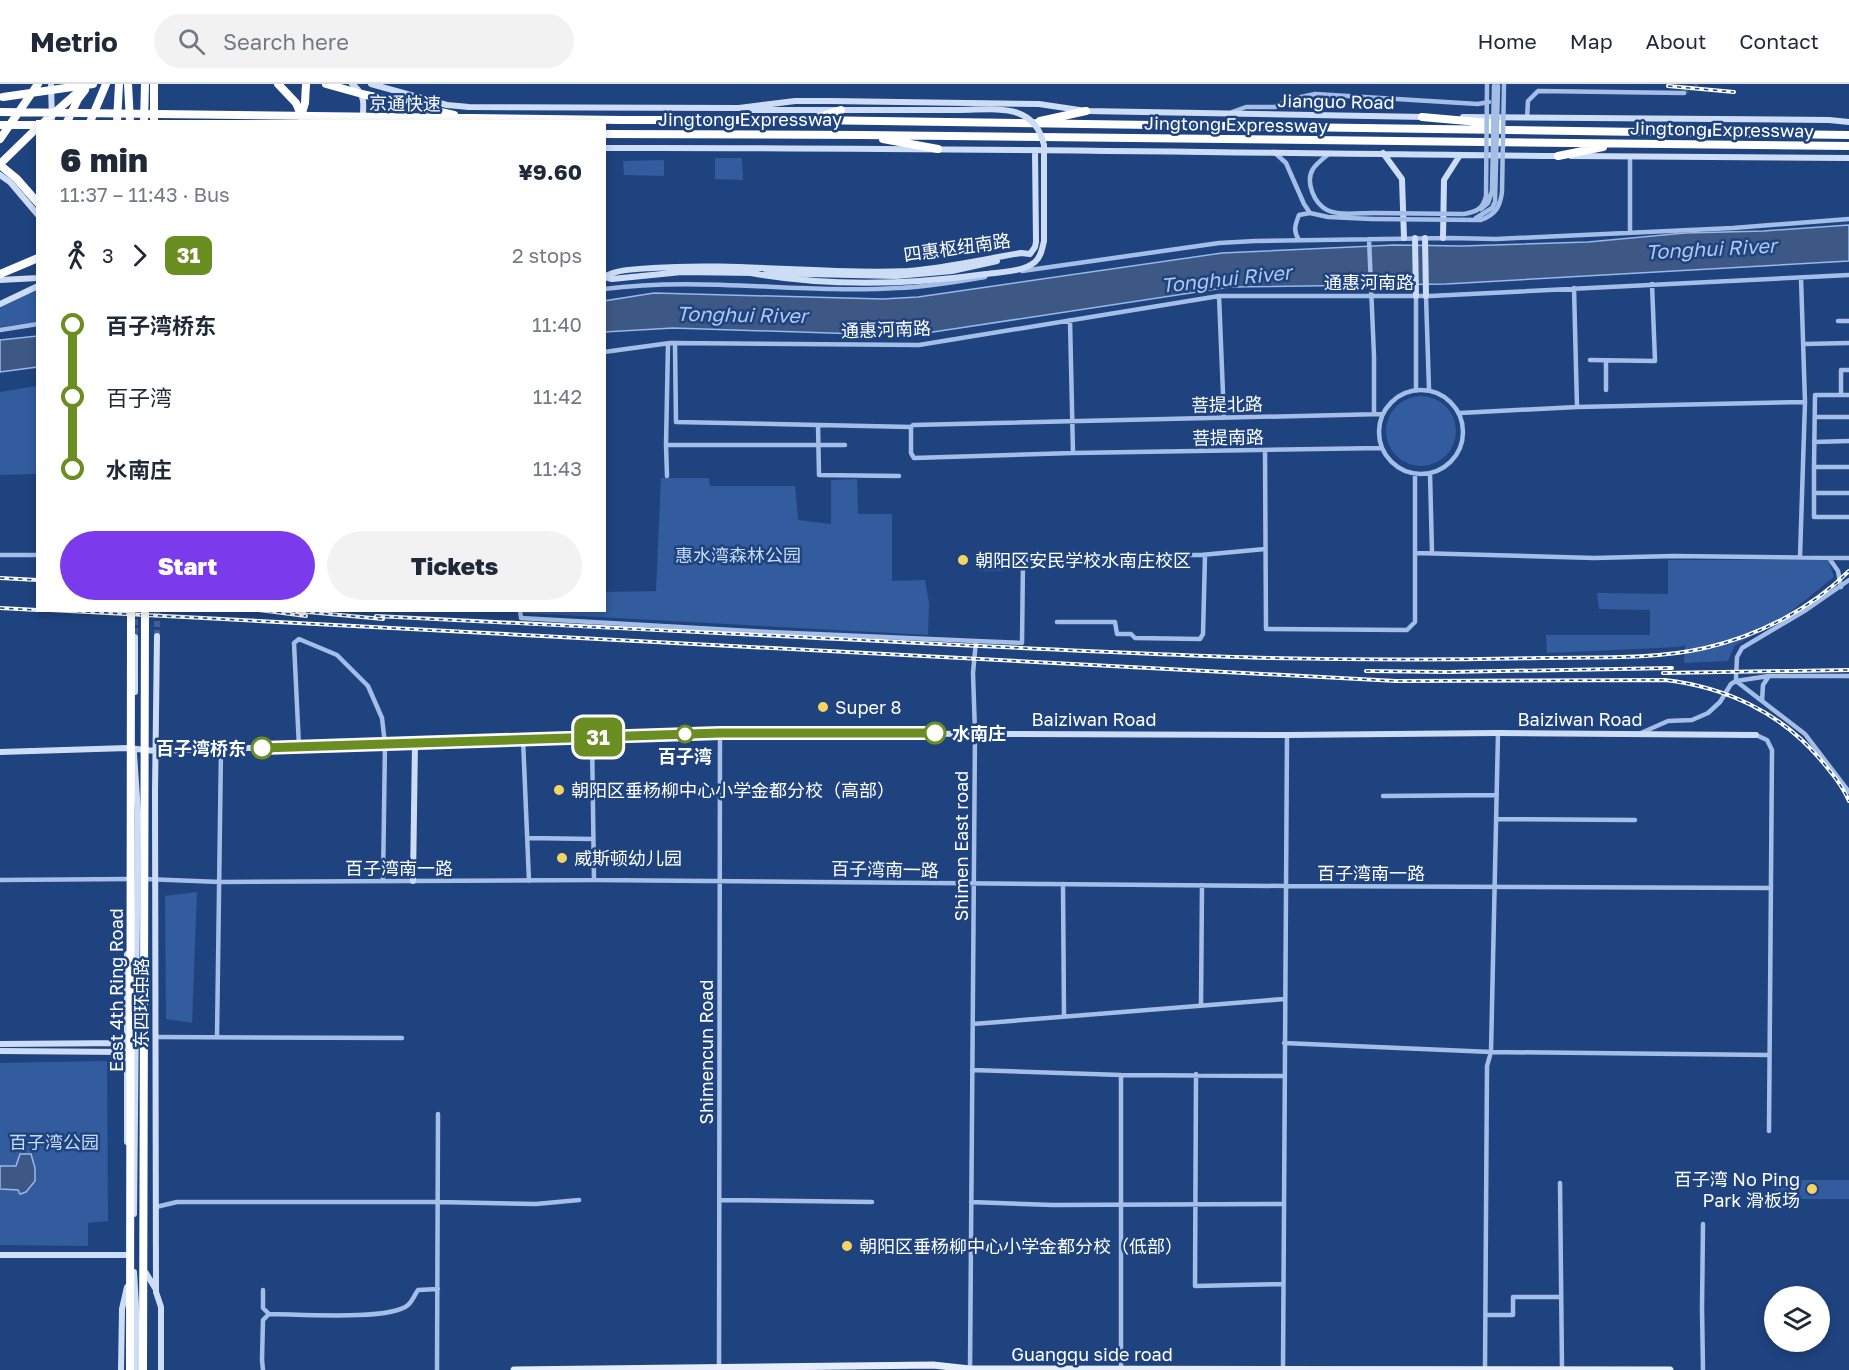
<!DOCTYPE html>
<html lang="en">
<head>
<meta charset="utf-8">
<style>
  :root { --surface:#fff; --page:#f2f2f3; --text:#1f2937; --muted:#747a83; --line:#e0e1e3; --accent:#7c3aed }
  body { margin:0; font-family:"Golos Text","Noto Sans SC",sans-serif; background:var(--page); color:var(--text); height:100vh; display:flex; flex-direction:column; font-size:22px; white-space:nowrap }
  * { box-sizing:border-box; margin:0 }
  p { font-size:20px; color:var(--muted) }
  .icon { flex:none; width:33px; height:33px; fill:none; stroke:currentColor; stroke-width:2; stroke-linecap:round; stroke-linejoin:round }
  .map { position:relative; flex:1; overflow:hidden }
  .panel { position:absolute; left:36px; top:36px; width:570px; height:492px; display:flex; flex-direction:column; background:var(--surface); border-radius:0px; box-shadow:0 3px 9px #0003 }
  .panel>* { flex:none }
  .badge { padding:0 12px; border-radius:9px; font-size:21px; line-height:39px }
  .buttons { position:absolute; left:1764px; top:1202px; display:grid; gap:12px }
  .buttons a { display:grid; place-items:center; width:66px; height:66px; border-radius:50%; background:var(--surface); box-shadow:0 3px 9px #0003; font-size:30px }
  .map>.badge { position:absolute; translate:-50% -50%; box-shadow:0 0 0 3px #fff }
  .legs { display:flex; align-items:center; gap:9px; height:66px; padding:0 24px; font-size:20px }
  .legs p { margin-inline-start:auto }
  .overview { display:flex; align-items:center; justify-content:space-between; height:102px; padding:0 24px }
  h1 { font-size:33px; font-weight:800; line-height:45px }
  .action { display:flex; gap:12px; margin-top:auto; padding:12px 24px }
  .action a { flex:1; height:69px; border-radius:36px; background:var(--accent); color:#fff; font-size:24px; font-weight:800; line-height:69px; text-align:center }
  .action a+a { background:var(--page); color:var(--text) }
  ul { padding:0 24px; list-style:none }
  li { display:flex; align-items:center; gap:21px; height:72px; font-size:22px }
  li i { display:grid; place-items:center; width:9px; height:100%; margin:0 8px; background:currentColor }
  li i::after { content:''; width:15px; height:15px; margin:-8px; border:4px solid; border-radius:50%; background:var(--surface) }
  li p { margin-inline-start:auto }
  li:first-child i { background:linear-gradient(#0000 50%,currentColor 0) }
  li:last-child i { background:linear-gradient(currentColor 50%,#0000 0) }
  header { display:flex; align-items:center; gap:36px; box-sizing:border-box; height:84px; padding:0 30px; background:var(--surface); border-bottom:2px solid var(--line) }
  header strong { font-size:28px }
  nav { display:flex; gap:33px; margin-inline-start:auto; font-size:21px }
  .search { width:420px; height:54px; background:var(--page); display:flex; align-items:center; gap:15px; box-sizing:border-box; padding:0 21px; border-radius:33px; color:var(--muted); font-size:22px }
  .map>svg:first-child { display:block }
  .green { fill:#325c9d }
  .water { fill:#3d5884; stroke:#97b8e9; stroke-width:1.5 }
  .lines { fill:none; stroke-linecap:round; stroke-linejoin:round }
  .street-tunnel { stroke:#415f92; stroke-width:4.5; stroke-dasharray:4.5 2; stroke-linecap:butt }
  .secondary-tunnel { stroke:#415f92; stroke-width:6; stroke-dasharray:6 3; stroke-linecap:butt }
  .street { stroke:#a4bee8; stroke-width:4.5 }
  .secondary { stroke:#ceddf6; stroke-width:6 }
  .primary { stroke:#e6eefd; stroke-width:7 }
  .highway { stroke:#fff; stroke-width:8 }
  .rail-casing { stroke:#fff; stroke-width:4 }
  .rail { stroke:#1f437f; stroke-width:1.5; stroke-dasharray:4.5; stroke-linecap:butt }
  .street-bridge { stroke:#a4bee8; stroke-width:4.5 }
  .secondary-bridge { stroke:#ceddf6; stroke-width:6 }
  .highway-bridge { stroke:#fff; stroke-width:8 }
  .line-1-casing { stroke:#fff; stroke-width:14 }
  .line-1 { stroke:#6b8e23; stroke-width:9 }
  .poi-dot { fill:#f6d464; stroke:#1f437f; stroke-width:2 }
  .stop-1-dot { fill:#fff; stroke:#6b8e23; stroke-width:3 }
  .labels { text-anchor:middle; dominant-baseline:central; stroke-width:5; stroke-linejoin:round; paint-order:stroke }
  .street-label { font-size:18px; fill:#fff; stroke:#1f437f }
  .park-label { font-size:18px; fill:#c7daf6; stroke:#1f437f }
  .poi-label { font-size:18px; fill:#fff; stroke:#1f437f; text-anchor:start }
  .stop-label { font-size:18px; font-weight:bold; fill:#fff; stroke:#1f437f; text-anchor:start }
  .water-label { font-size:20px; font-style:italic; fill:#afc8ef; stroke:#1f437f }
</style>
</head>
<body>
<header>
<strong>Metrio</strong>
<div class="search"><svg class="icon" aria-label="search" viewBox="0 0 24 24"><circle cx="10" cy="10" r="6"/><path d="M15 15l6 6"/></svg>Search here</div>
<nav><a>Home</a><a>Map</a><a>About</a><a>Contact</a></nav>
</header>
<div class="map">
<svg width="1849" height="1286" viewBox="0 0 1849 1286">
  <rect width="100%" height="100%" fill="#1f437f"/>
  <path class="green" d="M 715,74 L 742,74 L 743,96 L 715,95 Z
    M 664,76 L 664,92 L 624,91 L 623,77 Z
    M 37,205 L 37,238 L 0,243 L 0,223 Z
    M 36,302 L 37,390 L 0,391 L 0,308 Z
    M1386 347a35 35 0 1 1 70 0a35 35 0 1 1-70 0Z
    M 661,394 L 709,394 L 710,402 L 795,402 L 798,436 L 831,440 L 831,396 L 857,395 L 858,430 L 892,430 L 892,497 L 925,496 L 929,519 L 928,551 L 524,529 L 523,527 L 604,526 L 605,508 L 656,507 Z
    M 1003,468 L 1004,487 L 979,487 L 979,469 Z
    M 1668,476 L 1828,476 L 1834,493 L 1774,541 L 1735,561 L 1728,577 L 1684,579 L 1685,561 L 1679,563 L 1547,569 L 1546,551 L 1650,551 L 1650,526 L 1599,525 L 1597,509 L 1668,510 Z
    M 197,808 L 192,939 L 166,935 L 165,812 Z
    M 107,977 L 108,1137 L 88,1139 L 88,1162 L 0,1161 L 0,979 Z
    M 1776,1096 L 1849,1096 L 1849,1115 L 1775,1115 Z"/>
  <path class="water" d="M 1849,141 L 1849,177 L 1446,200 L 1230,203 L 933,248 L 890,251 L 673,244 L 605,248 L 604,217 L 654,209 L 883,215 L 918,213 L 1222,169 L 1395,161 L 1462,162 L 1588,158 L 1685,149 L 1764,147 Z
    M 37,252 L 37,283 L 0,288 L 0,256 Z
    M 20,1070 L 31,1070 L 35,1084 L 35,1097 L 26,1108 L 20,1110 L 18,1106 L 0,1105 L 0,1082 L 16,1082 Z"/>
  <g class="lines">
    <path class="street-tunnel" d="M 1684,9 L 1697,0"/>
    <path class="secondary-tunnel" d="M 135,526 L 135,553
      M 157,552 L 157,526"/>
    <path class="street" d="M 1232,28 L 1246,23 L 1275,23 L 1287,16 L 1315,10 L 1478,20 L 1489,18
      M 1527,34 L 1528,17 L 1538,7 L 1684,9
      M 1274,68 L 1286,79 L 1304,120 L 1310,129 L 1328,133 L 1372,135
      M 1330,69 C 1324,74 1317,79 1313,85 C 1305,98 1314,119 1327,126 C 1340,132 1359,129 1373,129
      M 1630,148 L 1630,73
      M 1369,155 L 1374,272 L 1374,330
      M 1299,156 C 1293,147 1295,141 1299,131 L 1310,129
      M 1022,187 L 1219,159 L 1255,157 L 1450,154 L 1496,155 L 1733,144 L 1849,135
      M 1574,204 L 1577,323 L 1805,318 L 1801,194
      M 604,205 C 702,192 800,210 898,204 C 927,203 956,198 985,193
      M 1219,212 L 1224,334
      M 1426,212 L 1429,306
      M 1070,236 L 1073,369
      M 1838,237 L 1849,237
      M 0,246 L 38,240
      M 675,259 L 676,338 L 911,343
      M 668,260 L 666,361 L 845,361
      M 1804,260 L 1849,259
      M 604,268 L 670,259 L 919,261 L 1219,212 L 1430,212 L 1849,191
      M 1590,276 L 1655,277 L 1652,200
      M1379 348a42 42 0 1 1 84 0a42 42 0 1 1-84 0Z
      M 1416,306 L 1416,212
      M 1606,306 L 1606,277
      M 1841,311 L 1841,286 L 1849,286
      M 1460,329 L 1577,323
      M 1815,333 L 1849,333
      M 818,341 L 819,391 L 899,392
      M 1814,358 L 1849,357
      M 666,361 L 667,392
      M 1382,364 L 1073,369 L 914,374 L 911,369 L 911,343 L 913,341 L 1382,330
      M 1265,366 L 1266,545 L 1407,546 L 1415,538 L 1415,390
      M 1814,383 L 1815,311 L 1849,311
      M 1849,383 L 1814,383 L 1814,433 L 1849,433
      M 1430,389 L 1432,469
      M 1814,409 L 1849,409
      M 1416,469 L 1594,474 L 1673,472 L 1849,474
      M 0,471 L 38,471
      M 1800,473 L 1805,318
      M 1829,474 L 1838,487 L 1841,503
      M 1849,496 L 1806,526 L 1742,564 L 1737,573 L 1736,594 L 1736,597 L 1805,650 L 1849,708
      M 520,526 L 521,534 L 769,548 L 976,557 L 973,589 L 975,649 L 970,1286
      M 1057,538 L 1115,538 L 1117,550 L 1131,550 L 1135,554 L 1200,555 L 1203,550 L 1205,471
      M 976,557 L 1022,559 L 1023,476 L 1142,471 L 1201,471 L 1265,465
      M 1762,617 L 1763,601 L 1769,592
      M 1641,649 L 1668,637 L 1692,636 L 1708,629 L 1720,618 L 1731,600 L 1736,597 L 1769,592 L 1849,592
      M 1756,651 L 1767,656 L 1772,666 L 1769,1047
      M 592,653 L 594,796
      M 523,655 L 529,797
      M 299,663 L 294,559 L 299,555 L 337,571 L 368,602 L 382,634 L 385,660 L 383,797
      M 1383,712 L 1497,711
      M 1497,735 L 1635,736
      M 528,754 L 593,755
      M 145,795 L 220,798 L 594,796 L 1286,802 L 1771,804
      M 0,796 L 130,795
      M 1063,800 L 1064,932
      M 1201,921 L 1202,801
      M 973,940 L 1284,915
      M 156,953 L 402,954
      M 217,953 L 221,665
      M 1284,959 L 1491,968 L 1769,971
      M 972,986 L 1121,991 L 1284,992
      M 1196,990 L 1195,1202 L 1283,1200
      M 1560,1099 L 1562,1285
      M 720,1116 L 872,1118
      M 971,1118 L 1053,1121 L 1283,1120
      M 156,1123 L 177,1118 L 438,1118 L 536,1120 L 579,1116
      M 263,1206 L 263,1224 L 269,1230 C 296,1230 390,1237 408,1221 C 412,1218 415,1210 418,1206 L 438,1205
      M 1486,1231 L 1513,1231 L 1513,1213 L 1561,1213
      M 1121,1285 L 1121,991
      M 1283,1285 L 1287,651
      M 1485,1285 L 1487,982 L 1491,968 L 1498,649
      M 263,1286 L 262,1276 L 263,1236 L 269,1230
      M 437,1286 L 438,1030
      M 719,1286 L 720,649
      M 1703,1286 L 1702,1224 L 1703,1140"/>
    <path class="secondary" d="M 51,0 L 52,38
      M 352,0 C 366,11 364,21 362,38
      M 371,0 L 447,21 L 469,23 L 739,24 L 795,17 L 831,17 L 1039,20 L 1086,27 L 1426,33
      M 752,26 L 959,26
      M 1463,33 L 1829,36 L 1849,38
      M 604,64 C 923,63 1242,69 1561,72
      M 1383,69 L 1402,95 L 1404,154
      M 1571,72 L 1849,74
      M 0,91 L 10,98 L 38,131
      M 1415,154 L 1416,212
      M 1425,154 L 1426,212
      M 1443,154 L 1444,96 L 1460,71
      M 1030,170 L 1035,163 L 1036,158 L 1035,66
      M 766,189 L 896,192 L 952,187 L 997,177
      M 604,193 C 617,185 638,185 653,184 C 738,178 823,191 908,187 C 946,184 984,175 1021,169 L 1030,170
      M 605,193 L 612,195 L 682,188 L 756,189
      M 0,196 L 38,194
      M 0,220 L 38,202
      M 157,552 L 155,707 L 156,1208 L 161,1223 L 161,1286
      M 135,608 L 135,553
      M 0,668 L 128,664 L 155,667 L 720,649 L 1287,651 L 1498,649 L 1756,651
      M 413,797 L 415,659
      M 0,960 L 126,959
      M 0,967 L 126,968
      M 127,1058 L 127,870
      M 134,1130 L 138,729 L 134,669
      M 0,1171 L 127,1171
      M 134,1188 L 137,1238 L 137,1286
      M 146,1189 L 155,1204
      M 121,1286 L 122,1225 L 127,1203"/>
    <path class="primary" d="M 514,1286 L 933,1281 L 970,1285 L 1670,1286"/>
    <path class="highway" d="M 128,0 L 130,38
      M 278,0 L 296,19 L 304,38
      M 1422,33 L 1501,40
      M 816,34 L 841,26
      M 622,36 L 809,36 L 1849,51
      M 1040,37 L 1086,27
      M 90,38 L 106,0
      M 117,38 L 119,0
      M 144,38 L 145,0
      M 154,38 L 154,0
      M 0,41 L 38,41
      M 604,50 L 861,51 L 1849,62
      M 883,55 L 938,65
      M 1558,72 L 1603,63
      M 0,80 L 38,43
      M 0,81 L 16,94 L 38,119
      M 0,190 L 38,174"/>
    <g class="rail-casing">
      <path id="rail" d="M 1668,2 L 1734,8
        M 0,494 L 38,496
        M 0,524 L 38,526
        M 50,526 L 1396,597 L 1665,596 C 1725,603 1780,628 1820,675 C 1831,688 1842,701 1849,717
        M 259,526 L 306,532
        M 297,527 L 383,535
        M 376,532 C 503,539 631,545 759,551 C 929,559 1099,569 1270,574 C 1360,576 1450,576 1540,574 C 1595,573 1652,576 1705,564 C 1758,552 1811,525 1849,487
        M 1366,587 L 1448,588 L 1672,584
        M 1663,589 L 1849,586"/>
    </g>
    <use href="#rail" class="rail"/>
    <path class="street-bridge" d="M 1481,125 L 1488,119 L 1492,107 L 1494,2
      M 1373,129 L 1464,130 C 1476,128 1483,125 1486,112 L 1487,1
      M 1476,134 L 1492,124 L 1495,118 L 1498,2
      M 1372,135 L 1481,136 C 1496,130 1500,123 1502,108 L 1504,1"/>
    <path class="secondary-bridge" d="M 751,189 C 829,203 907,201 986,190 C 1000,188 1023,188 1035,178 C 1041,173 1042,165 1044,157 L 1044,61 C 1034,17 994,26 959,26"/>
    <path class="highway-bridge" d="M 326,0 L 362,10 L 454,31
      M 3,13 L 93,0
      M 0,28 L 622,36
      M 44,38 L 86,1
      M 67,38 L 78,15 L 85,6
      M 299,38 L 305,19 L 306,0
      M 0,55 L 38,0
      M 130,1286 L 131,526
      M 143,1286 L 145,526"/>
  </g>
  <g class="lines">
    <g class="line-1-casing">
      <path id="line-1" d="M 262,664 L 720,649 L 935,649"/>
    </g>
    <use href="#line-1" class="line-1"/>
  </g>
  <g class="poi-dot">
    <circle cx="963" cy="476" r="6"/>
    <circle cx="823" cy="623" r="6"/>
    <circle cx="559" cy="706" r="6"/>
    <circle cx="562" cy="774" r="6"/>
    <circle cx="1812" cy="1105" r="6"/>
    <circle cx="847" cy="1162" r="6"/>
  </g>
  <g class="stop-1-dot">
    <circle cx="935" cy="649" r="10"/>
    <circle cx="685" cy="650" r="8"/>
    <circle cx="262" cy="664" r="10"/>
  </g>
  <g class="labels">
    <g class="street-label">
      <text transform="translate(1336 17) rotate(1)">Jianguo Road</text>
      <text transform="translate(405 19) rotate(1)">京通快速</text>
      <text x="750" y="35">Jingtong Expressway</text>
      <text transform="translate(1236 40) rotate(1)">Jingtong Expressway</text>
      <text transform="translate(1722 45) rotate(1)">Jingtong Expressway</text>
      <text transform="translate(957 163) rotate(-8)">四惠枢纽南路</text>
      <text x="1369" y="198">通惠河南路</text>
      <text transform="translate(886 245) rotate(-2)">通惠河南路</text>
      <text transform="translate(1227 320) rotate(-1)">菩提北路</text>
      <text transform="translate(1228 353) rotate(-1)">菩提南路</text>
      <text x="1094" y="635">Baiziwan Road</text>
      <text x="1580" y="635">Baiziwan Road</text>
      <text transform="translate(961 762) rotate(-90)">Shimen East road</text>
      <text x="399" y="784">百子湾南一路</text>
      <text transform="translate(885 785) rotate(1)">百子湾南一路</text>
      <text x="1371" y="789">百子湾南一路</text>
      <text transform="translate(116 906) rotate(-90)">East 4th Ring Road</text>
      <text transform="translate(141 919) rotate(-90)">东四环中路</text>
      <text transform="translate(706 968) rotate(-90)">Shimencun Road</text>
      <text x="1092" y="1270">Guangqu side road</text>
    </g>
    <g class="park-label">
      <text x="738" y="471">惠水湾森林公园</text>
      <text x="54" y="1058">百子湾公园</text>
    </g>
    <g class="poi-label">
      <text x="975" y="476">朝阳区安民学校水南庄校区</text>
      <text x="835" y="623">Super 8</text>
      <text x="571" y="706">朝阳区垂杨柳中心小学金都分校（高部）</text>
      <text x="574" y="774">威斯顿幼儿园</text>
      <text x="1800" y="1095" text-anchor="end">百子湾 No Ping<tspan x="1800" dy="21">Park 滑板场</tspan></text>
      <text x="859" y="1162">朝阳区垂杨柳中心小学金都分校（低部）</text>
    </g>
    <g class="stop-label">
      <text x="952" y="649">水南庄</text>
      <text x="246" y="664" text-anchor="end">百子湾桥东</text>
      <text x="685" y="672" text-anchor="middle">百子湾</text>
    </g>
    <g class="water-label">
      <text transform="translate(1711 164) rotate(-3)">Tonghui River</text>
      <text transform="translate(1226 194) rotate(-6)">Tonghui River</text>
      <text transform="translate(742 230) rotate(1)">Tonghui River</text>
    </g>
  </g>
</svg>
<div class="buttons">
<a><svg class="icon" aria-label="layers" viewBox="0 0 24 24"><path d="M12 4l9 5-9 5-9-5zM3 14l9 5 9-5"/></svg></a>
</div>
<b class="badge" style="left:598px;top:653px;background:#6b8e23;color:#fff">31</b>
<section class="panel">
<div class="overview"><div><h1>6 min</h1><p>11:37 – 11:43 · Bus</p></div><b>¥9.60</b></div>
<div class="legs"><svg class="icon" aria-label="walk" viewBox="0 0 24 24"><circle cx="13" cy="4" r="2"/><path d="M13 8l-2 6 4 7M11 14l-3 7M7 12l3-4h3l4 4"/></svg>3<svg class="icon" aria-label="forward" viewBox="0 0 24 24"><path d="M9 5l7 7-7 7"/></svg><b class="badge" style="background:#6b8e23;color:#fff">31</b><p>2 stops</p></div>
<ul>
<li><i style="color:#6b8e23"></i><b>百子湾桥东</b><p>11:40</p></li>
<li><i style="color:#6b8e23"></i><span>百子湾</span><p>11:42</p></li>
<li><i style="color:#6b8e23"></i><b>水南庄</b><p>11:43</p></li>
</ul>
<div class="action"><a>Start</a><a>Tickets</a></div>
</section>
</div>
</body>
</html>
